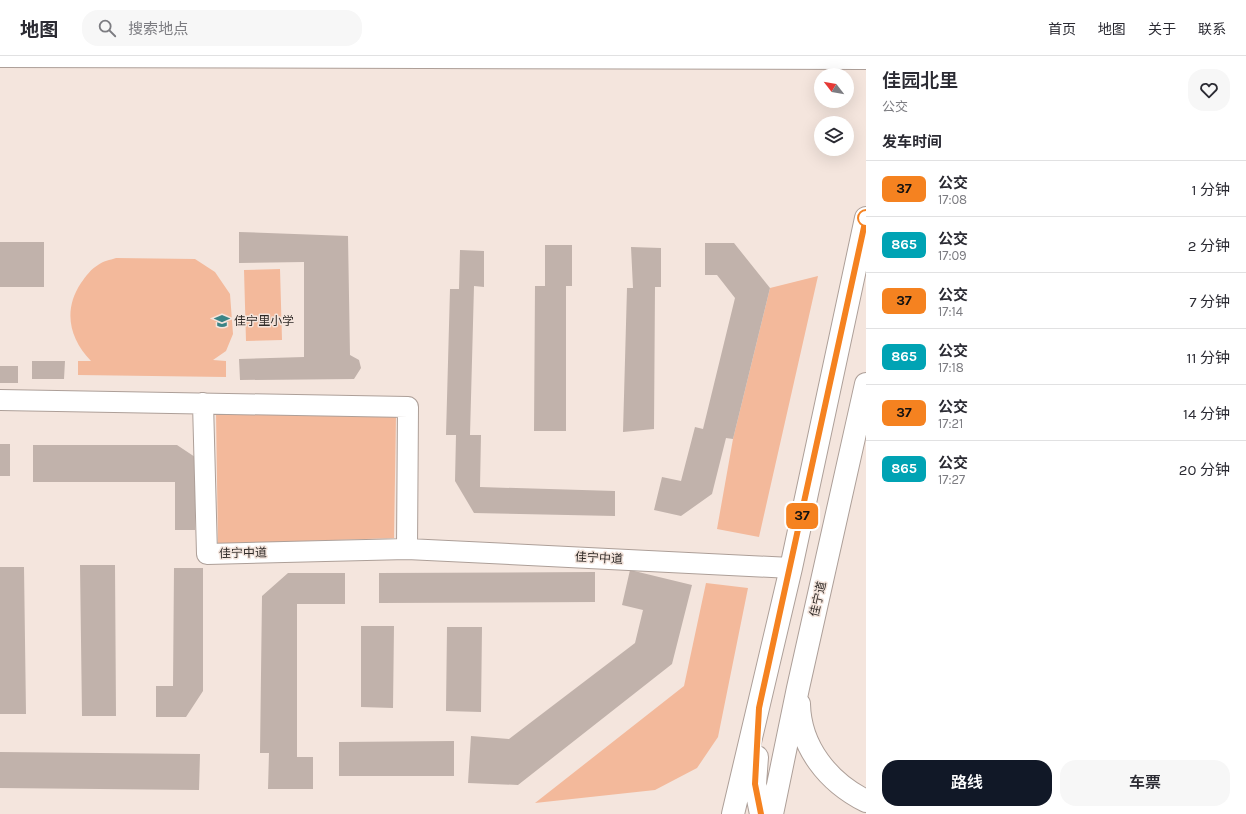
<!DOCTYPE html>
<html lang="zh">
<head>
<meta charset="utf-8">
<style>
  :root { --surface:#fff; --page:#f7f7f7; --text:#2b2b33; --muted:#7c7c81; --line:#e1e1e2; --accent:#111827 }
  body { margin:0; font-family:Karla,"Noto Sans SC",sans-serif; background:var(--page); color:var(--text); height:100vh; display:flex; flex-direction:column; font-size:15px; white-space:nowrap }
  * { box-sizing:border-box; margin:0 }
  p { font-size:13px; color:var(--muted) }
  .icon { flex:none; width:22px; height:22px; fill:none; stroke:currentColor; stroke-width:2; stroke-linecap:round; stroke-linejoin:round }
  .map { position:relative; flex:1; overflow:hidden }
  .sheet { display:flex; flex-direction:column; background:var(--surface); width:380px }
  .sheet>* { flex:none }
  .badge { padding:0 8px; border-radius:6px; font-size:14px; line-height:26px }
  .needle { width:26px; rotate:301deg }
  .tools { position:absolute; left:814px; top:12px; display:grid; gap:8px }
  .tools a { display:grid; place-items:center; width:40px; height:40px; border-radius:50%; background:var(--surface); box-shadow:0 4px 16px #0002; font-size:20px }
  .map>.badge { position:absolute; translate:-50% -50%; box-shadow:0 0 0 2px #fff }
  h2 { padding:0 16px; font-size:15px; line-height:36px }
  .round { display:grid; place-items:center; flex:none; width:42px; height:42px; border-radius:16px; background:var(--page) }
  .overview { display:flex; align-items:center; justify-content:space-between; height:68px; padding:0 16px }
  h1 { font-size:19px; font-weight:600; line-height:30px }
  .primary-button { display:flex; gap:8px; margin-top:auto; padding:8px 16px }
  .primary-button a { flex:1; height:46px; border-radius:16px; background:var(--accent); color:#fff; font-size:16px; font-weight:600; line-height:46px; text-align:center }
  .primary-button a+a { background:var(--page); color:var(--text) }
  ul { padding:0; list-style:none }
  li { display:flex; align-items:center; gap:12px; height:56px; padding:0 16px; border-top:1px solid var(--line) }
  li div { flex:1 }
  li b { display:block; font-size:15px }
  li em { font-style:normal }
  li .badge { min-width:44px; font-weight:700; text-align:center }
  header { display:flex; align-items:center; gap:24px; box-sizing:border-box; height:56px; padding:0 20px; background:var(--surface); border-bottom:1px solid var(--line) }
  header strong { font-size:19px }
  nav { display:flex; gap:22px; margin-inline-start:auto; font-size:14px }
  .search { width:280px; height:36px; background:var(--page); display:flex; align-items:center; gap:10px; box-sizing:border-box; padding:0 14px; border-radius:16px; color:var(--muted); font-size:15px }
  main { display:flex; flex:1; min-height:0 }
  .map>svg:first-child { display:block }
  .green { fill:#f3b99b }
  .building { fill:#c1b2ab }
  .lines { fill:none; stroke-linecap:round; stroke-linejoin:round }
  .minor-casing { stroke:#ad9f98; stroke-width:22 }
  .major-casing { stroke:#ad9f98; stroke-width:24 }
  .minor { stroke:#fff; stroke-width:20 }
  .major { stroke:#fff; stroke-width:22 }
  .line-casing { stroke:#fff; stroke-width:9 }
  .line { stroke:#f58220; stroke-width:6 }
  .stop-dot { fill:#fff; stroke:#f58220; stroke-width:2 }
  .labels { text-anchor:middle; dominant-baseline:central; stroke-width:3; stroke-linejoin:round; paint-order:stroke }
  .poi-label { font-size:12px; fill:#2f2a27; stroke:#f4e5dd; text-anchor:start }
  .street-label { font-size:12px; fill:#2f2a27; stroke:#f4e5dd }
</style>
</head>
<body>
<header>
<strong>地图</strong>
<div class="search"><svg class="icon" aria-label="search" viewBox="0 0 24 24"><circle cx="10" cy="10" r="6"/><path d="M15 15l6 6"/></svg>搜索地点</div>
<nav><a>首页</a><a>地图</a><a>关于</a><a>联系</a></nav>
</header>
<main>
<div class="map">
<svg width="866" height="758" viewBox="0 0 866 758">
  <rect width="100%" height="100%" fill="#f4e5dd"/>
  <path class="green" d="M 116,202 L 195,203 L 215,216 L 230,238 L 233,278 L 226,295 L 213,304 L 226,305 L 226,321 L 78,319 L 78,305 L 91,305 C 69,282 63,254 81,227 C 86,220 91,213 98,209 C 103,205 110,204 116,202 Z
    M 280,213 L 282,284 L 246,285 L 244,214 Z
    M 818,220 L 759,481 L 717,473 L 733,383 L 770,232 Z
    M 216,357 L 396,360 L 394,482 L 218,488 Z
    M 706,527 L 748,532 L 718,681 L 697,712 L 655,734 L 535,747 L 684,630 Z"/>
  <path class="building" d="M 239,176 L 348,180 L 350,299 L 359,304 L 361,312 L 354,323 L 240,324 L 239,303 L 304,301 L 304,206 L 239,207 Z
    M 0,186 L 44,186 L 44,231 L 0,231 Z
    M 705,187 L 734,187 L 770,232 L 733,383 L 726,382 L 712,438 L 681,460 L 654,454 L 662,421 L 681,425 L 695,371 L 703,373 L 735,242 L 717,219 L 705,219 Z
    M 545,189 L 572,189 L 572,230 L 566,230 L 566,375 L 534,375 L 535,230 L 545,230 Z
    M 631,191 L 661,192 L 661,231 L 655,231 L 654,373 L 623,376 L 627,232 L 633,232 Z
    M 460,194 L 484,195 L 484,231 L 474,230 L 470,379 L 481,379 L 480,431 L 615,435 L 615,460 L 474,457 L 455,425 L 456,379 L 446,379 L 450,233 L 459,233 Z
    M 32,305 L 65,305 L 64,323 L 32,323 Z
    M 0,310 L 18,310 L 18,327 L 0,327 Z
    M 0,388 L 10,388 L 10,420 L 0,420 Z
    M 33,389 L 177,389 L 195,401 L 195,474 L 175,474 L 175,426 L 33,426 Z
    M 80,509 L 115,509 L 116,660 L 82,660 Z
    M 0,511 L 24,511 L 26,658 L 0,658 Z
    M 174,512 L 203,512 L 203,635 L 186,661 L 156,661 L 156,630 L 173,630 Z
    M 630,514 L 692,529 L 672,608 L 518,729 L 468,727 L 471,680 L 509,683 L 635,587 L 643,554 L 622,549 Z
    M 595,516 L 595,546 L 379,547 L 379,517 Z
    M 288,517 L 345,517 L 345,548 L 297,548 L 297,701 L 313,701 L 313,733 L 268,733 L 269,697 L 260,697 L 262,540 Z
    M 361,570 L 394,570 L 393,652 L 361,651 Z
    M 447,571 L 482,571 L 481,656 L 446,655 Z
    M 454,685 L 454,720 L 339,720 L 339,686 Z
    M 0,696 L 200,698 L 199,734 L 0,732 Z"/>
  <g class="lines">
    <g class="minor-casing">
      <path id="minor" d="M 0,1 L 866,3
        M 0,344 L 408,351 L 407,493
        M 203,347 L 207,498 L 407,493 L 791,512"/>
    </g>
    <g class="major-casing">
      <path id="major" d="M 799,648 C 800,691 828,726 866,745
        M 757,701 L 755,728 L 761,758
        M 733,758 L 791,512 L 866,162
        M 772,758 L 798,632 L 866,328"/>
    </g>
    <use href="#minor" class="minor"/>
    <use href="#major" class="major"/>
  </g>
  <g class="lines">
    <g class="line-casing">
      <path id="line" d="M 761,758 L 755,728 L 759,652 L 866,162"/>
    </g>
    <use href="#line" class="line"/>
  </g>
  <defs>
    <g id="school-bare" transform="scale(1.2)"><path d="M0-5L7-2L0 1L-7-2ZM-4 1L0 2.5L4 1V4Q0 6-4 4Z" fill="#3b8486" stroke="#f4e5dd" stroke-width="2.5" paint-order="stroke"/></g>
  </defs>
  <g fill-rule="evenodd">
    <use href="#school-bare" x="222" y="265"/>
  </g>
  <circle class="stop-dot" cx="866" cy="162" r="8"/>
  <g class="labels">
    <g class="poi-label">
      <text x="234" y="265">佳宁里小学</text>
    </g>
    <g class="street-label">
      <text transform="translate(243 497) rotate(-1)">佳宁中道</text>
      <text transform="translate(599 502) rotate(3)">佳宁中道</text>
      <text transform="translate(818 543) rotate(-77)">佳宁道</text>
    </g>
  </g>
</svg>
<div class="tools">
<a><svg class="needle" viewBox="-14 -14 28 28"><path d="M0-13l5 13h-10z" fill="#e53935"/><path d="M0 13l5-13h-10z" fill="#7c7c81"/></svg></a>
<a><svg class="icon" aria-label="layers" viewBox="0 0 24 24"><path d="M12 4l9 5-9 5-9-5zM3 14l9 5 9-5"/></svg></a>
</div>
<b class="badge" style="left:802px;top:460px;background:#f58220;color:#111">37</b>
</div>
<section class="sheet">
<div class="overview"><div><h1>佳园北里</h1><p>公交</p></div><a class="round"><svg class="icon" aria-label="heart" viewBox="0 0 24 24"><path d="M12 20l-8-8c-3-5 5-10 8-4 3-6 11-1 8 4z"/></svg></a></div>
<h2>发车时间</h2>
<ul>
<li><span class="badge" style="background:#f58220;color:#111">37</span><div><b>公交</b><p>17:08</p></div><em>1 分钟</em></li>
<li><span class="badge" style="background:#00a3b4;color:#fff">865</span><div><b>公交</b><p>17:09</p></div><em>2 分钟</em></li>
<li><span class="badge" style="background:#f58220;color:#111">37</span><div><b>公交</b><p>17:14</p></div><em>7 分钟</em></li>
<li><span class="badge" style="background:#00a3b4;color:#fff">865</span><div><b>公交</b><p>17:18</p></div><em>11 分钟</em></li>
<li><span class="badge" style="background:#f58220;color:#111">37</span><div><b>公交</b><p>17:21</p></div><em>14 分钟</em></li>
<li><span class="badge" style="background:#00a3b4;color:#fff">865</span><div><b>公交</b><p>17:27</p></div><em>20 分钟</em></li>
</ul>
<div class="primary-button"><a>路线</a><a>车票</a></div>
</section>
</main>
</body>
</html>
